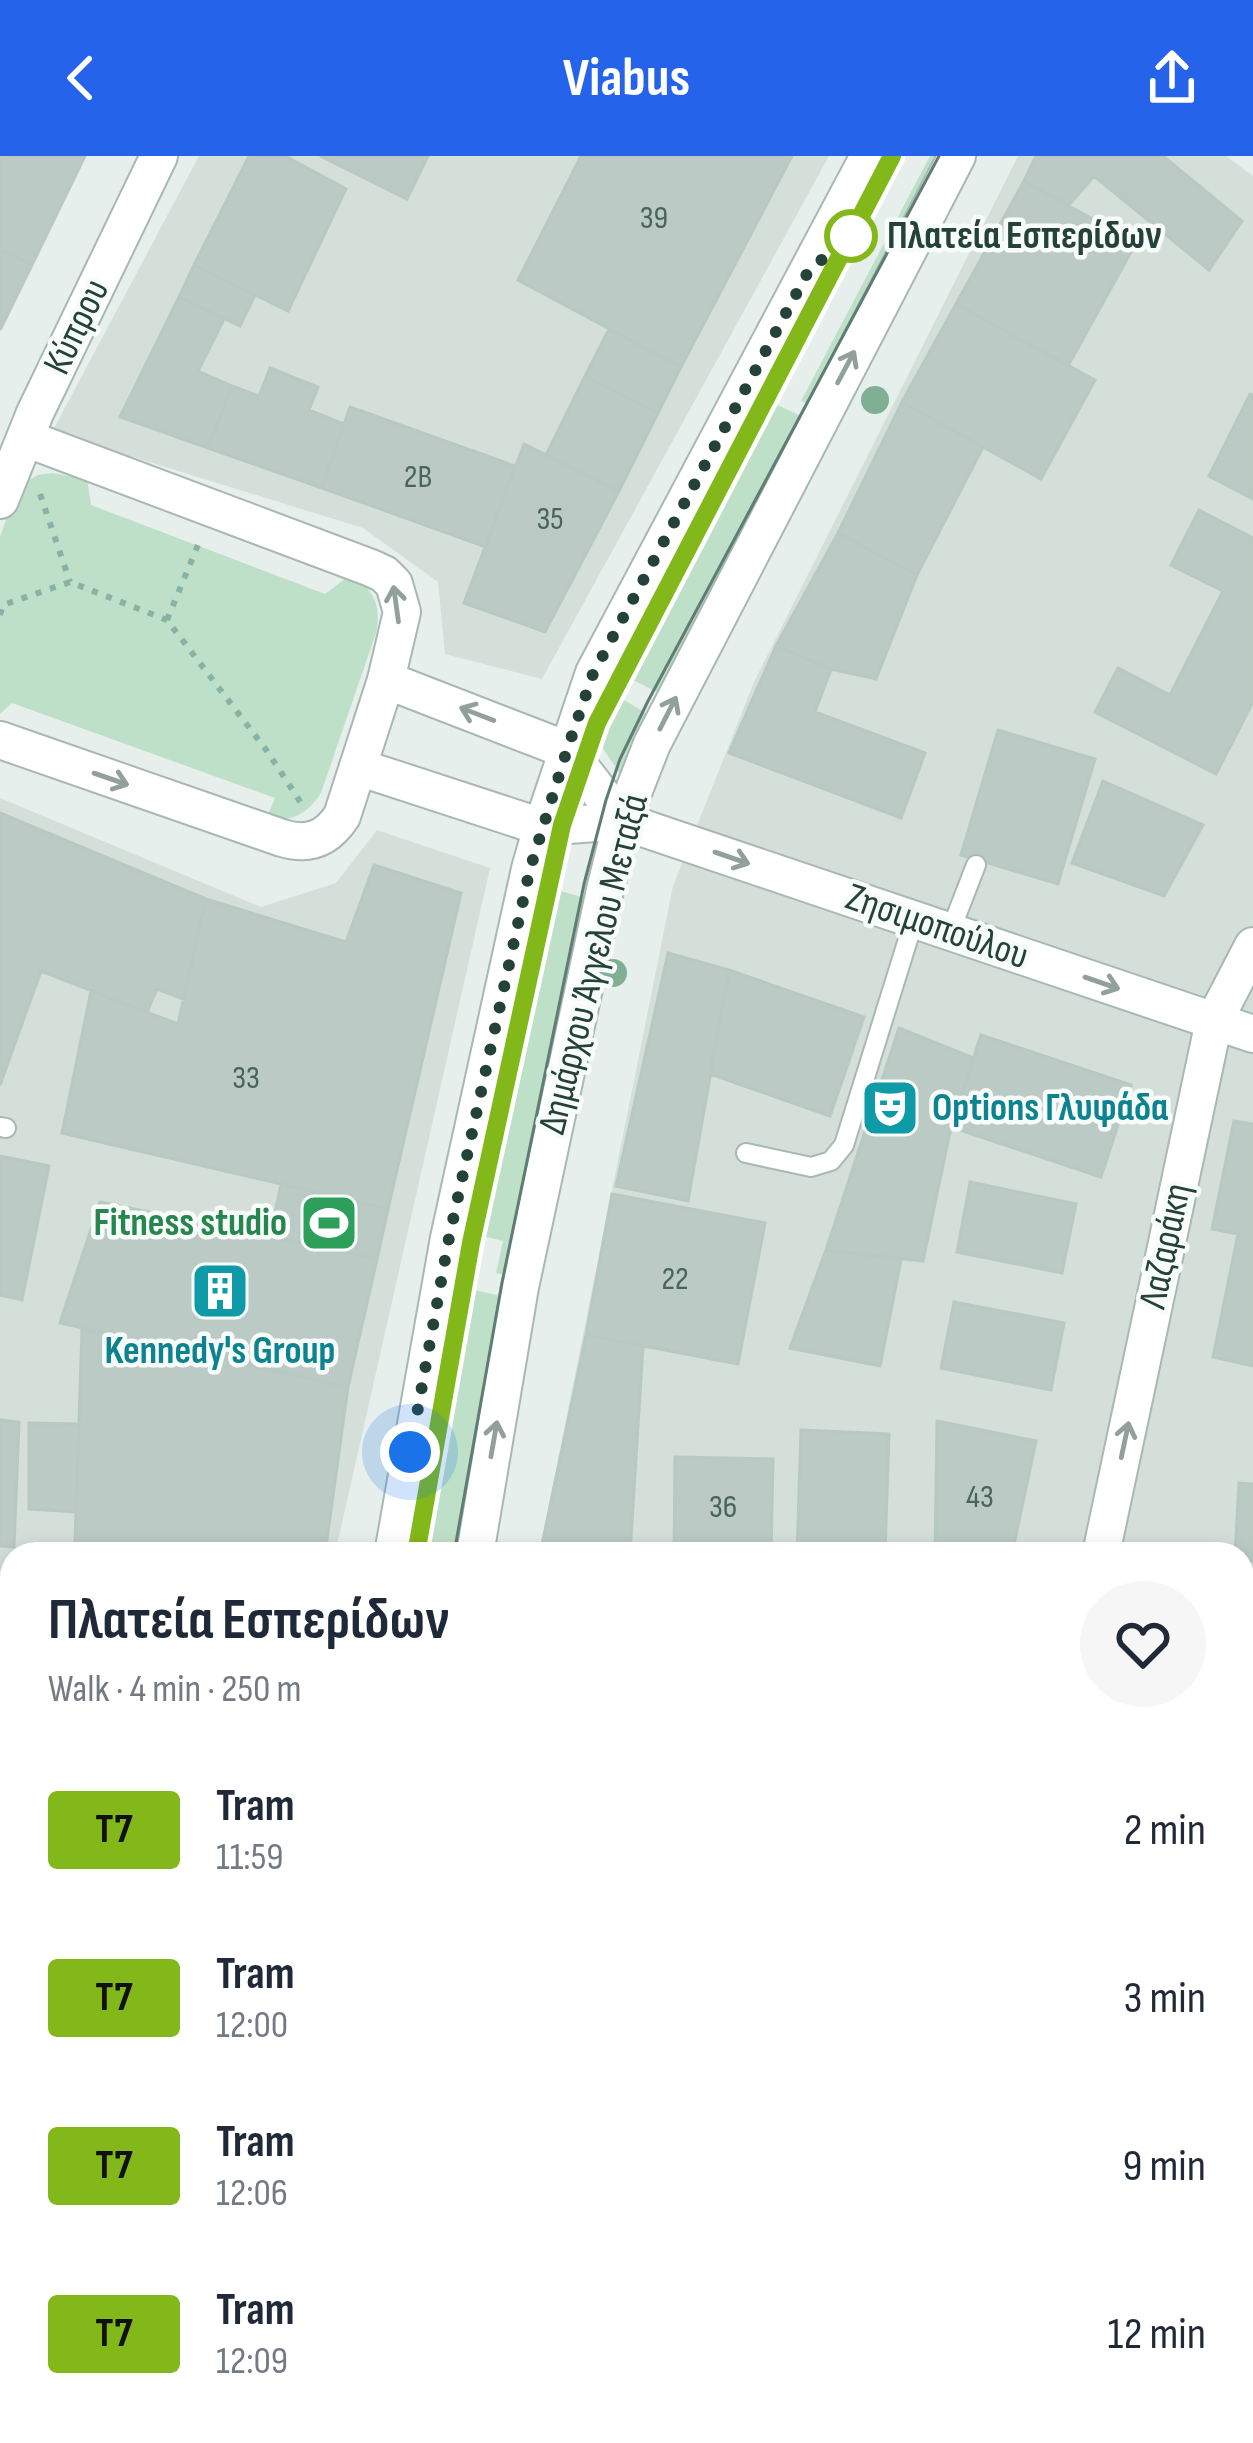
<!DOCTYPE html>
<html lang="en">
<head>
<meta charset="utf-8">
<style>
  :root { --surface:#fff; --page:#f6f6f7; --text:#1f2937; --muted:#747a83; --accent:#2563eb }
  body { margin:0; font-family:"Sofia Sans Condensed",sans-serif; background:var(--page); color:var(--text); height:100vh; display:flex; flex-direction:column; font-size:45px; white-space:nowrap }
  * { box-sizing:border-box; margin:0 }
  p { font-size:39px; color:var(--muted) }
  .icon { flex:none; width:66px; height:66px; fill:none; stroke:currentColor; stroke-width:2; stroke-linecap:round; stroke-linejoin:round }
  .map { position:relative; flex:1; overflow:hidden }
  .sheet { position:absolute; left:0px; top:1386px; width:1254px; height:903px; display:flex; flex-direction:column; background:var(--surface); border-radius:36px 36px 0 0; box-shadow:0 6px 18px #0003 }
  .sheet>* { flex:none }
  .badge { padding:0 24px; border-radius:9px; font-size:42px; line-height:78px }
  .you { position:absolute; width:60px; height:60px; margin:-30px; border:9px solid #fff; border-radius:50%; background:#1a73e8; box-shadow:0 0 0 18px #1a73e833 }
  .map>.badge { position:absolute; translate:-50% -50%; box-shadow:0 0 0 6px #fff }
  .round { display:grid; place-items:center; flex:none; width:126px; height:126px; border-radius:63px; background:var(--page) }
  .overview { display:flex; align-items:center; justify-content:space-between; height:204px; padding:0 48px }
  h1 { font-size:57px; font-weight:700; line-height:90px }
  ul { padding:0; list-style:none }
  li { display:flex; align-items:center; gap:36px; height:168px; padding:0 48px }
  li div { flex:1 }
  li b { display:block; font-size:45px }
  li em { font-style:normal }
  li .badge { min-width:132px; font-weight:700; text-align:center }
  header { display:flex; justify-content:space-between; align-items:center; height:156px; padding:0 48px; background:var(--accent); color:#fff; font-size:54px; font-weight:700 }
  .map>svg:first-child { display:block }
  .built { fill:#d4dfda }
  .green { fill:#bfe0c8 }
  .building { fill:#bbcac4; stroke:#b8c9c2; stroke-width:3 }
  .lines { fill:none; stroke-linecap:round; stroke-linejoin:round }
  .service-casing { stroke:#a8b8b2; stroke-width:22 }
  .minor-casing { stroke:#a8b8b2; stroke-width:40 }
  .tertiary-casing { stroke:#a8b8b2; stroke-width:40 }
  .secondary-casing { stroke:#a4bbb3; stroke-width:40 }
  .path { stroke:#86b3a5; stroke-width:6; stroke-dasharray:6 9; stroke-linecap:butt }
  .service { stroke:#fff; stroke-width:18 }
  .minor { stroke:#fff; stroke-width:36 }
  .tertiary { stroke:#fff; stroke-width:36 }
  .secondary { stroke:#fff; stroke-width:36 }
  .tram { stroke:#5f7d75; stroke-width:3 }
  .tree { fill:#80af93 }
  .oneway { stroke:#92a09c }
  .line-casing { stroke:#fff; stroke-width:27 }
  .line { stroke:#83b81a; stroke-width:18 }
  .walk { stroke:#24423a; stroke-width:12; stroke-dasharray:0 21.6 }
  .stop-dot { fill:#fff; stroke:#83b81a; stroke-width:6 }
  .labels { text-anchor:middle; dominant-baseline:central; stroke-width:9; stroke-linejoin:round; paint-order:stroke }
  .number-label { font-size:33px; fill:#4a645c }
  .stop-label { font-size:39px; font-weight:bold; fill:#24423a; stroke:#f7fbf9; text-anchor:start }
  .street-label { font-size:39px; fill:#24423a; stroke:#f7fbf9 }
  .culture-label { font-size:39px; font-weight:bold; fill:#0d838f; stroke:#f7fbf9; text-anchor:start }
  .leisure-label { font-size:39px; font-weight:bold; fill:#27864d; stroke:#f7fbf9; text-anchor:end }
</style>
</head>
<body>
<header><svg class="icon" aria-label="back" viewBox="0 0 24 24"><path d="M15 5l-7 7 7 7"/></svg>Viabus<svg class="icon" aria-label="share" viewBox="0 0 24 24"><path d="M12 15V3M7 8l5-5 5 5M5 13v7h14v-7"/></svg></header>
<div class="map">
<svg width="1253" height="2287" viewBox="0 0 1253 2287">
  <rect width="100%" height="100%" fill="#e6efeb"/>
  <path class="built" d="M 199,0 L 829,0 L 542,523 L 445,498 L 438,426 L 363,372 L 52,276 Z
    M 1018,0 L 1226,0 L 1253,20 L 1253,1465 L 1242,1465 L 1242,1398 L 539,1398 L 673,730 L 754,526 Z
    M 0,642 L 261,751 L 336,727 L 377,674 L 490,712 L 335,1398 L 12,1398 L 12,1414 L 0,1414 Z
    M 0,1678 L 12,1679 L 12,2277 L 383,2277 L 385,2287 L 0,2287 Z
    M 1242,1728 L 1253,1729 L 1253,2287 L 575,2287 L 573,2277 L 1242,2277 Z"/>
  <path class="green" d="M 886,0 L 902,0 L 780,233 L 767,227 Z
    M 930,0 L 945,0 L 813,250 L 801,245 Z
    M 759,240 L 807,263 L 661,538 L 615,515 Z
    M 52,317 L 87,323 L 91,349 L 325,438 L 350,419 C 374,432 382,451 376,477 L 321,637 C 308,657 291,668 267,661 L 275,642 L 12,547 L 0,558 L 0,381 L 16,336 L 25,326 L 38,319 Z
    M 607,534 L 651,560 L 625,625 L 589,572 Z
    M 542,730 L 593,744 L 509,1120 L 496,1117 L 503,1085 L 468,1076 L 514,873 Z
    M 462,1100 L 481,1103 L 475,1134 L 505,1141 L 463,1398 L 409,1398 Z"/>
  <path class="building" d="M 0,0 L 85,0 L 32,109 L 0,93 Z
    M 249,0 L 285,0 L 346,33 L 288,155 L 194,109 Z
    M 320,0 L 428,0 L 407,43 Z
    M 581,0 L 792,0 L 681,211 L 518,124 Z
    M 1036,0 L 1163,0 L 1242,65 L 1209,114 L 1094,20 L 1068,50 L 1024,25 Z
    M 1024,25 L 1136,87 L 1068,210 L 956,148 Z
    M 0,93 L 32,109 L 0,174 Z
    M 194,109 L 255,139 L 240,170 L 179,141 Z
    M 179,141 L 224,163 L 198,215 L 232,230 L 208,292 L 120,261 Z
    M 956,148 L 1095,224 L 1041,323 L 902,246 Z
    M 609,173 L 681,211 L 658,257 L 585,220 Z
    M 270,212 L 318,231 L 309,254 L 344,268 L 322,332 L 208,292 L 232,230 L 259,240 Z
    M 585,220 L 658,257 L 619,335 L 546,299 Z
    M 1250,238 L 1253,239 L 1253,343 L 1209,320 Z
    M 902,246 L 983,291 L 917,419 L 838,377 Z
    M 350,251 L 515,310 L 486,391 L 322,332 Z
    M 524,288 L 619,335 L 545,476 L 464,447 Z
    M 1199,354 L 1253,382 L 1253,546 L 1216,618 L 1095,556 L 1118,512 L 1170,539 L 1223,435 L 1171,409 Z
    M 838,377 L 917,419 L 876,523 L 831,513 L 776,490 Z
    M 776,490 L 831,513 L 815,556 L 925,597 L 901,662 L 729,597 Z
    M 998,574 L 1095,603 L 1058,728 L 961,699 Z
    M 1103,625 L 1203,669 L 1164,740 L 1072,707 Z
    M 0,657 L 206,743 L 183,843 L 157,833 L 147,856 L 41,815 L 0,929 Z
    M 374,709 L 461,737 L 388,1053 L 62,977 L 91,835 L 178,868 L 206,743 L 346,786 Z
    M 668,797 L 729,814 L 688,1045 L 616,1030 Z
    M 729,814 L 864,861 L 830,960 L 710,918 Z
    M 899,872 L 974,902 L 951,971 L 923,1105 L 826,1094 Z
    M 981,879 L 1131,929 L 1101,1021 L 951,971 Z
    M 1234,965 L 1253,968 L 1253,1210 L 1213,1201 L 1238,1078 L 1212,1073 Z
    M 0,1000 L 49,1010 L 22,1144 L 0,1139 Z
    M 970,1026 L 1076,1048 L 1062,1117 L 957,1096 Z
    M 281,1028 L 388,1053 L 377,1103 L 270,1081 Z
    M 612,1038 L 765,1067 L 738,1208 L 586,1179 Z
    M 100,1046 L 377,1103 L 348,1231 L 60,1167 Z
    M 826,1094 L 901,1104 L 880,1210 L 790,1192 Z
    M 954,1146 L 1064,1167 L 1051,1234 L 941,1212 Z
    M 82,1173 L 348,1231 L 325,1398 L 253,1398 L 75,1387 Z
    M 586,1179 L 643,1190 L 630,1398 L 540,1398 Z
    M 0,1264 L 19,1266 L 14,1391 L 0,1390 Z
    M 937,1265 L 1036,1285 L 1012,1398 L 935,1398 Z
    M 29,1267 L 79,1268 L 76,1356 L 29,1353 Z
    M 801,1274 L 889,1278 L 885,1398 L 797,1398 Z
    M 675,1301 L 773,1303 L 771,1398 L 674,1398 Z
    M 1239,1327 L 1253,1328 L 1253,1405 L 1242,1404 L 1242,1398 L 1235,1398 Z
    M 0,1713 L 12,1713 L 12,1888 L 0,1888 Z
    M 1242,1756 L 1253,1756 L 1252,1821 L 1242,1821 Z
    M 1242,2072 L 1253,2073 L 1253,2203 L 1242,2203 Z
    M 0,2135 L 12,2135 L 12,2264 L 0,2263 Z
    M 1242,2221 L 1253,2221 L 1253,2287 L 1123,2287 L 1124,2277 L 1242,2277 Z
    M 291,2277 L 372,2277 L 373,2282 L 292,2279 Z
    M 581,2277 L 716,2277 L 717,2287 L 582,2287 Z
    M 716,2277 L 852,2277 L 852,2287 L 717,2287 Z
    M 852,2277 L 965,2277 L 964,2287 L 852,2287 Z"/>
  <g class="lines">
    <g class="service-casing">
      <path id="service" d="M 950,776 L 976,709
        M 0,971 L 6,972
        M 746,997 L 811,1011 L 831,1005 L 844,989 L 914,764"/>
    </g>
    <g class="minor-casing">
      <path id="minor" d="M 386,524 L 567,594 L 622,665
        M 358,611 L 542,671 L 622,665 L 1253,878
        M 1101,1398 L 1214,865 L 1253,790
        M 1053,2287 L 1053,2277"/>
    </g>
    <g class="tertiary-casing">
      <path id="tertiary" d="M 0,344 L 35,257 L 159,0
        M 0,584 L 282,682 C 308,690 327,683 342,660 L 386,524 L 402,456 L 394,428 L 384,418 L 371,412 L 25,282
        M 393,1398 L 449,1082 L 530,713 L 542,671 L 594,517 L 869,0
        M 475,1398 L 520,1131 L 605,734 L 622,665 L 652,588 L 957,0
        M 445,2277 L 447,2287
        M 521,2277 L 523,2287"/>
    </g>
    <g class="secondary-casing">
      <path id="secondary" d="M 0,1467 L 12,1467
        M 1242,1525 L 1253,1526
        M 0,1629 L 12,1630
        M 1242,1681 L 1253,1681"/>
    </g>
    <path class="path" d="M 40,338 L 70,426
      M 0,459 L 3,449 L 70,426 L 167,464 L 267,595 L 305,653
      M 167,464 L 200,384"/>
    <use href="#service" class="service"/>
    <use href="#minor" class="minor"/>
    <use href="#tertiary" class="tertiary"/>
    <use href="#secondary" class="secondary"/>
    <path class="tram" d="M 416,1398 L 471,1087 L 562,669 L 597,567 L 892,0
      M 454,1398 L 502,1127 L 584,728 L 606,644 L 620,603 L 648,545 L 939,0
      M 460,2277 L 462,2287
      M 501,2277 L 503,2287"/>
  </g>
  <g class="tree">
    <circle cx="875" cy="244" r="14"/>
    <circle cx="613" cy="817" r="14"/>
  </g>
  <defs><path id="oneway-shaft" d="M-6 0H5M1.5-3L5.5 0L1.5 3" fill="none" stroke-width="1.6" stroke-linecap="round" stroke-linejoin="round" transform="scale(3)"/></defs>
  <g class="oneway">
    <use href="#oneway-shaft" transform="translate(846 211) rotate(-62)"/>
    <use href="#oneway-shaft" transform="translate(396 448) rotate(-98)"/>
    <use href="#oneway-shaft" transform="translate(668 557) rotate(-63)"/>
    <use href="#oneway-shaft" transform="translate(477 558) rotate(-159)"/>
    <use href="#oneway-shaft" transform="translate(111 623) rotate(19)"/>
    <use href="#oneway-shaft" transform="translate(732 702) rotate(19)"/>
    <use href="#oneway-shaft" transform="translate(1102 827) rotate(19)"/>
    <use href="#oneway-shaft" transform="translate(494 1283) rotate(-80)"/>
    <use href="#oneway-shaft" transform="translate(1125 1284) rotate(-78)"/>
  </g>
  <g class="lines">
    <g class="line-casing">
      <path id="line" d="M 416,1398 L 471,1087 L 562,669 L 597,567 L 892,0"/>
    </g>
    <use href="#line" class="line"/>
    <path class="walk" d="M 410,1296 L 449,1082 L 530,713 L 567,594 L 593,518 L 809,114 L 851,80"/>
  </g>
  <defs>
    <g id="theatre-square" transform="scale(3)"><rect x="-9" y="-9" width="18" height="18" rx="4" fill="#0f9aa8" stroke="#f7fbf9"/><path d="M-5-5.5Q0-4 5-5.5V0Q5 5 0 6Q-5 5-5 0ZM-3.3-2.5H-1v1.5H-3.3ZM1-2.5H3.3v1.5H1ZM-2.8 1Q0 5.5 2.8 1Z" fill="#fff"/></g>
    <g id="stadium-square" transform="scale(3)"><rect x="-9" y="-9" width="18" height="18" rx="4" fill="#2e9e5b" stroke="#f7fbf9"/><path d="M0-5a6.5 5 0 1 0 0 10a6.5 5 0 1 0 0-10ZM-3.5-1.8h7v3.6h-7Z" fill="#fff"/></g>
    <g id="building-square" transform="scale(3)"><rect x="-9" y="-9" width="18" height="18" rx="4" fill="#0f9aa8" stroke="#f7fbf9"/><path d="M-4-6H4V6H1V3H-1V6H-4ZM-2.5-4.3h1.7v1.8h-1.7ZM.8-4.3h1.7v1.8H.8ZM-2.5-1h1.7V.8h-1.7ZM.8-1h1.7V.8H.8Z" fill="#fff"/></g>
  </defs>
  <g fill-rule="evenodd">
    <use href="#theatre-square" x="890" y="952"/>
    <use href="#stadium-square" x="329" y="1067"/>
    <use href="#building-square" x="220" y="1135"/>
  </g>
  <circle class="stop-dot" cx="851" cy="80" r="24"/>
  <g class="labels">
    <g class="number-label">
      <text x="654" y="62">39</text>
      <text x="418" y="321">2Β</text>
      <text x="550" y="363">35</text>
      <text x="246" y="922">33</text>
      <text x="675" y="1123">22</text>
      <text x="980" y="1341">43</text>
      <text x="723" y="1351">36</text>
    </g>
    <g class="stop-label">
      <text x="887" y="80">Πλατεία Εσπερίδων</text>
    </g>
    <g class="street-label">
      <text transform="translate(77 171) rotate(-64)">Κύπρου</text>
      <text transform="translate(937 771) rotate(19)">Ζησιμοπούλου</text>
      <text transform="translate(594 808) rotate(-76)">Δημάρχου Άγγελου Μεταξά</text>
      <text transform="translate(1166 1090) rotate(-78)">Λαζαράκη</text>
    </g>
    <g class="culture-label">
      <text x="932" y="952">Options Γλυφάδα</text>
      <text x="220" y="1195" text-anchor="middle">Kennedy's Group</text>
    </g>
    <g class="leisure-label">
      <text x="287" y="1067">Fitness studio</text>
    </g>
  </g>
</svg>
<div class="you" style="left:410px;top:1296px"></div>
<section class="sheet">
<div class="overview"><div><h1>Πλατεία Εσπερίδων</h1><p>Walk · 4 min · 250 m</p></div><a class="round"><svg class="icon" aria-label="heart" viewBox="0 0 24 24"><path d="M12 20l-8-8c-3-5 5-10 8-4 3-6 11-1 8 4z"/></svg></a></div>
<ul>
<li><span class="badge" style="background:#83b81a;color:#111">Τ7</span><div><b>Tram</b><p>11:59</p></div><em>2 min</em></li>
<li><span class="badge" style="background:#83b81a;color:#111">Τ7</span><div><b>Tram</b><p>12:00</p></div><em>3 min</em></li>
<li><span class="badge" style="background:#83b81a;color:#111">Τ7</span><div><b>Tram</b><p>12:06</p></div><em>9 min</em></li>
<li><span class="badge" style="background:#83b81a;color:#111">Τ7</span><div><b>Tram</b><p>12:09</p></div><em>12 min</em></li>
</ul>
</section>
</div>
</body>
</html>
